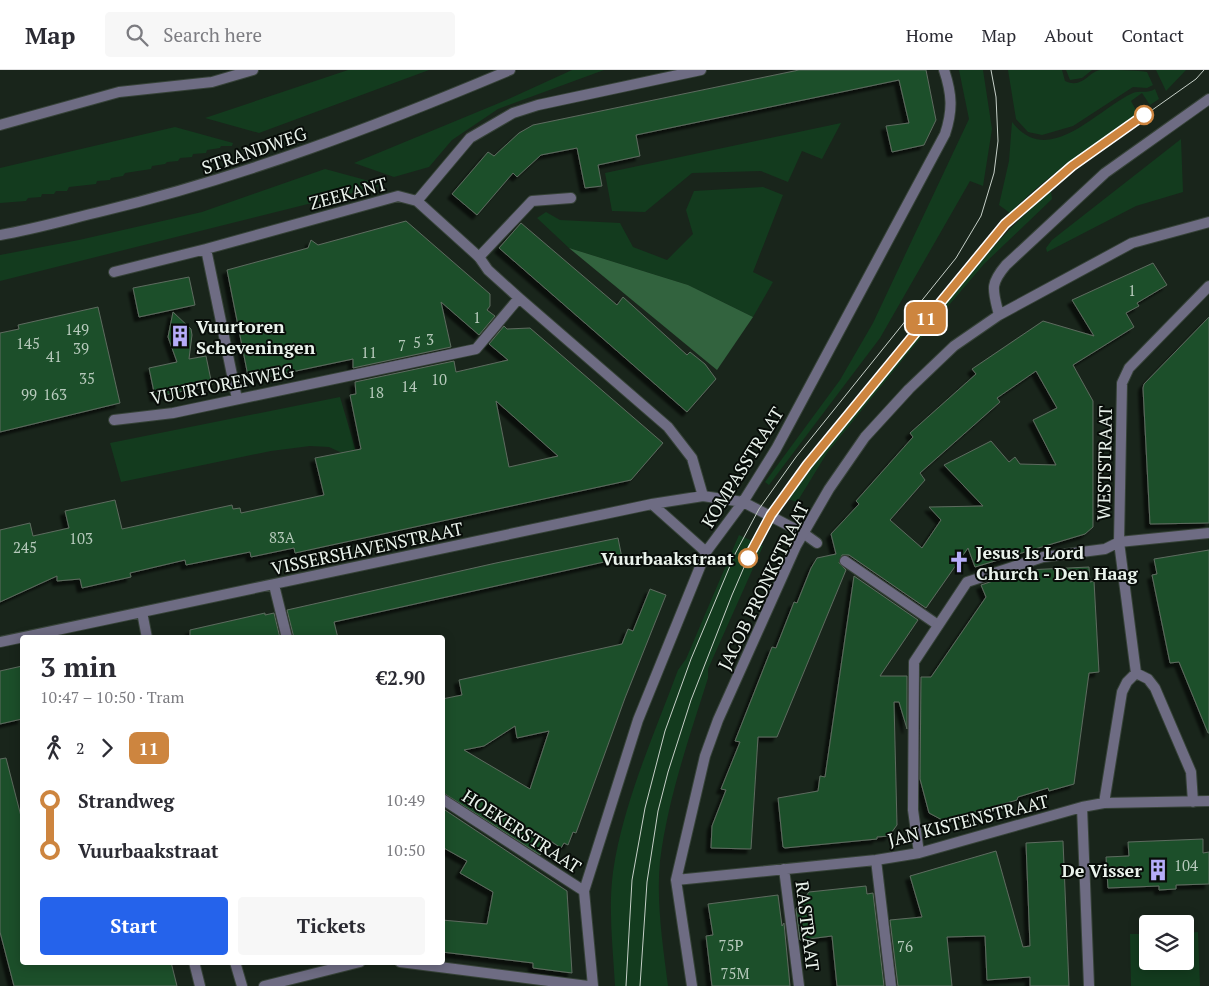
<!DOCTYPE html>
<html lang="en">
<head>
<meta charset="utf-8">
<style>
  :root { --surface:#fff; --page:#f7f7f7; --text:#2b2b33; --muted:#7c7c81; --line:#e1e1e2; --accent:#2563eb }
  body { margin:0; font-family:"PT Serif",serif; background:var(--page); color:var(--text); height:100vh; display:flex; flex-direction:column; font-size:19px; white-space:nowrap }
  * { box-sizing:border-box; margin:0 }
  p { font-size:16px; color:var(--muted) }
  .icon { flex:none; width:28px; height:28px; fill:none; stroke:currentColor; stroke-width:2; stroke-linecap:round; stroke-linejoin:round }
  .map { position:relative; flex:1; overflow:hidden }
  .drawer { position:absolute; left:20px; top:565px; width:425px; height:330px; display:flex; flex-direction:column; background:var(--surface); border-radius:5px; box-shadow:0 2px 12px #0003 }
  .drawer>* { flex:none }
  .badge { padding:0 10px; border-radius:8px; font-size:18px; line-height:32px }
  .fabs { position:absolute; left:1139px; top:845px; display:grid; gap:10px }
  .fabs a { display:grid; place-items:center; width:55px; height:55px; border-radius:5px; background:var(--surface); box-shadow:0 2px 12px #0003; font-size:25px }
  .map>.badge { position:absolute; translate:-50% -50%; box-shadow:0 0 0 2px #fff }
  .legs { display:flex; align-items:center; gap:8px; height:55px; padding:0 20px; font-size:16px }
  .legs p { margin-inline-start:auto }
  .headline { display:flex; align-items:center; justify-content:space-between; height:85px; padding:0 20px }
  h1 { font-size:28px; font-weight:700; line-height:38px }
  .cta { display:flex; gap:10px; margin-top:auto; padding:10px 20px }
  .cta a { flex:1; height:58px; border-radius:5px; background:var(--accent); color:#fff; font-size:20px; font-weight:700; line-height:58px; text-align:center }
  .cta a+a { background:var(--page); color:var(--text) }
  ul { padding:0 20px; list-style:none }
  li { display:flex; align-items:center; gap:18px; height:50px; font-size:19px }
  li i { display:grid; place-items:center; width:8px; height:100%; margin:0 6px; background:currentColor }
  li i::after { content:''; width:12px; height:12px; margin:-6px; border:4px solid; border-radius:50%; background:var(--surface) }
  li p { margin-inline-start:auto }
  li:first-child i { background:linear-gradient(#0000 50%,currentColor 0) }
  li:last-child i { background:linear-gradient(currentColor 50%,#0000 0) }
  header { display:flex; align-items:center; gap:30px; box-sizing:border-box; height:70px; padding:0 25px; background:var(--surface); border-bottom:1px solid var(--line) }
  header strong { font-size:24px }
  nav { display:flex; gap:28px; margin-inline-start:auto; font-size:18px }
  .search { width:350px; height:45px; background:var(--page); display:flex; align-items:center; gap:12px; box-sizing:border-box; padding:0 18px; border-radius:5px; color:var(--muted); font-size:19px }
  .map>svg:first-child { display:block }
  .green { fill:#133b1e }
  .forest { fill:#32633e }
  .building { fill:#1f502c; stroke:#5d6b5f; fill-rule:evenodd; filter:url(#shadow) }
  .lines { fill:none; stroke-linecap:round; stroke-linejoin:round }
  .service-casing { stroke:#364238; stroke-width:12 }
  .pedestrian-casing { stroke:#364238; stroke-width:12 }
  .minor-casing { stroke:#364238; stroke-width:12 }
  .service { stroke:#6e6c83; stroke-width:10 }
  .pedestrian { stroke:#6e6c83; stroke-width:10 }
  .minor { stroke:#6e6c83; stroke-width:10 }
  .tram { stroke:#c6d0c8; stroke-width:1 }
  .line-1-casing { stroke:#fff; stroke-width:11 }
  .line-1 { stroke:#cd853f; stroke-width:8 }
  .stop-1-dot { fill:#fff; stroke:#cd853f; stroke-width:2.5 }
  .labels { text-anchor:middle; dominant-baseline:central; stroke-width:4; stroke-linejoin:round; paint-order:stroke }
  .number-label { font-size:15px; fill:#b7cabc }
  .street-label { font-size:18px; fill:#eaf3ec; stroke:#080d09 }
  .poi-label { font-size:18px; font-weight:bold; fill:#eaf3ec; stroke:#080d09; text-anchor:start }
  .stop-label { font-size:18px; font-weight:bold; fill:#eaf3ec; stroke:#080d09; text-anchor:end }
</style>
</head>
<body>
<header>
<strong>Map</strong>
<div class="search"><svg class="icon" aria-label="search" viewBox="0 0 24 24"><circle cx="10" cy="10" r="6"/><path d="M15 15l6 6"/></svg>Search here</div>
<nav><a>Home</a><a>Map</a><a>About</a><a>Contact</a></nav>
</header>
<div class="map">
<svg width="1209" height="916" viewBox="0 0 1209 916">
  <defs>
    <filter id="shadow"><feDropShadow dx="-4.5" dy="4.5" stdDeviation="1" flood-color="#0009"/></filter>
  </defs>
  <rect width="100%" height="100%" fill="#19251b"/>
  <path class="green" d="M 348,0 L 429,0 L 259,63 L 205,48 Z
    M 572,0 L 604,0 L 498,39 L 452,70 L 429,97 L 394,107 L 354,93 L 504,31 Z
    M 959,0 L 983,0 L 992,59 L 983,116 L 970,111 L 880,268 L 769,415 L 765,412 L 840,310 L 873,253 L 969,49 Z
    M 1008,0 L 1062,0 L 1065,11 C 1083,19 1088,2 1100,0 C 1114,0 1133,0 1147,2 L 1153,15 L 1147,18 L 1133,17 L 1073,56 L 1042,65 L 1028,62 L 1016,49 Z
    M 1066,0 L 1092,0 L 1082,8 L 1070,10 Z
    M 1156,0 L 1186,0 L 1166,21 Z
    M 1155,19 L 1159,29 L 1150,35 L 1142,23 L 1131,31 L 1138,44 C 1094,74 1047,105 1010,143 L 999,135 L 1009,91 L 1012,52 C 1049,100 1098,38 1133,23 C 1141,20 1147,24 1155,19 Z
    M 841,53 L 822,89 L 802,81 L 788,112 L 761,101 L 692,103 L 645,142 L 612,141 L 605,103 Z
    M 175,57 L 233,73 L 232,76 L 221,76 L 220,78 L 207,80 L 206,83 L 193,84 L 192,87 L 180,88 L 178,91 L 167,92 L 165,94 L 152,96 L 151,99 L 125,103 L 123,106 L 111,108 L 110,110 L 97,111 L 96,114 L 69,117 L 67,121 L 56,121 L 54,124 L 42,124 L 41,127 L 28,128 L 26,131 L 0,133 L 0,98 Z
    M 1181,69 L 1183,122 L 1136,136 L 1047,182 L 1046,178 L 1052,170 Z
    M 325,99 L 384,115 L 0,211 L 0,185 L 79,170 L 202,142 Z
    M 763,117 L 783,125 L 753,202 L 773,212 L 753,247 L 688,215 L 569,178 L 537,148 L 546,142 L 560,150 L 620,153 L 633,177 L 667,190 L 693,164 L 686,140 L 694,121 Z
    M 1051,121 L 1052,129 L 984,194 L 908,283 L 827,383 L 797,432 L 788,429 C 831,368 879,311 927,254 C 967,207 1004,160 1051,121 Z
    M 340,327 L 355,378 L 355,389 L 329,377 L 310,376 L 271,381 L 121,412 L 110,373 Z
    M 739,465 L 763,476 L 708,599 L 708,608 C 689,668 668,728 660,791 C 656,832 663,876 668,916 L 615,916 C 613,878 608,840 613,802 C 623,733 654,665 678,600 L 686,589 Z
    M 1198,862 L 1200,916 L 1131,916 L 1130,864 L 1147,864 L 1148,891 L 1185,891 L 1185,863 Z"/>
  <path class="forest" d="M 569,178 L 688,215 L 753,247 L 717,300 Z"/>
  <path class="building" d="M 799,0 L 926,0 L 936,50 L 924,75 L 892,82 L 886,56 L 909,53 L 899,10 L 636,65 L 640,86 L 598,95 L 602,116 L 585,118 L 577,78 L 541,85 L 517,107 L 513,103 L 477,145 L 452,124 L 488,82 L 494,86 L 519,63 L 533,55 Z
    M 406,151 L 490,224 L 490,236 L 487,240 L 495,246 L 479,265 L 441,232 L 451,277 L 353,298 L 353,289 L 258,309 L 257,304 L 248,306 L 227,200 L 308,178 L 311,170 L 318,175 Z
    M 521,153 L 617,235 L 623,227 L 687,285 L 690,282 L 705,294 L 716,309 L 687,342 L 499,178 Z
    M 1153,193 L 1167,215 L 1137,233 L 1139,236 L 1126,243 L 1134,257 L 1073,295 L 1093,331 L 1093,457 L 1085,464 L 975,497 L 968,478 L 926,538 L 849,485 L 842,485 L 839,493 L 846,500 L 777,667 L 758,667 L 751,779 L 711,778 L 712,756 L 726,720 L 721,719 L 740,672 L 735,671 L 772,577 L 776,578 L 794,532 L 797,533 L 811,498 L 817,488 L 836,484 L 831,464 L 859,434 L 856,431 L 913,367 L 910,363 L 976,304 L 972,299 L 1043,251 L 1094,266 L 1072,230 ZM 1036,301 L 1057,338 L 1033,350 L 1056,395 L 1020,394 L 1015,387 L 1009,392 L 991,371 L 944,395 L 983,436 L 929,437 L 941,450 L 922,478 L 890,450 L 925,410 L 920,403 L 1000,332 L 997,328 Z
    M 189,207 L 195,235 L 139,247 L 133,218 Z
    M 98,237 L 120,333 L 0,362 L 0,263 L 19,259 L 18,255 Z
    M 173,242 L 191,259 L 192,265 L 189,289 L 206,286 L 212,315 L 155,327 L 149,298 L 177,292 L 168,267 Z
    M 1209,247 L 1209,453 L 1150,454 L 1143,318 L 1144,314 Z
    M 504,256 L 507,259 L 530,258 L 663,373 L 631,410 L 295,483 L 294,478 L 251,487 L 250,482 L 186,495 L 185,490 L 130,503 L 131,507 L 82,518 L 80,509 L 57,511 L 57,506 L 0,532 L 0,460 L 30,453 L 33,466 L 69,458 L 65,441 L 115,430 L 122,459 L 232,435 L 233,439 L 240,438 L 241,443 L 324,425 L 315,388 L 361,379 L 350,325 L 356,324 L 355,312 L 454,291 L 456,302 L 508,290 L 489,274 ZM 496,331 L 558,386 L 509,397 Z
    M 618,468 L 622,488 L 334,552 L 338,568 L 294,568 L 287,540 L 496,493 Z
    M 1209,480 L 1209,663 L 1208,663 L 1179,592 L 1170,593 L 1152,505 L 1157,504 L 1154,489 Z
    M 1089,497 L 1090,512 L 1094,511 L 1099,602 L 1089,603 L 1074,714 L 1049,721 L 1048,718 L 1018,727 L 1017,730 L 944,751 L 929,743 L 920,709 L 921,607 L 931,607 L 986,527 L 981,515 L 1025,500 Z
    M 854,506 L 918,550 L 880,606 L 907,606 L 907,659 L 899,632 L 894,632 L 897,755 L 889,766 L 877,767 L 877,769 L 785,778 L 783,777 L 778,728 L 818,721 L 820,706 L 825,707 Z
    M 650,519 L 666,525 L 625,628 L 576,763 L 573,762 L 568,775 L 564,773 L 561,778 L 549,770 L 540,785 L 442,722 L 442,629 L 462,625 L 459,610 L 622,574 L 628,559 L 633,561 ZM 515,656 L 517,668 L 549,661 L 530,719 L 464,680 L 484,676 Z
    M 265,543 L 265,545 L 274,543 L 280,568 L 190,568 L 190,560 Z
    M 22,596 L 22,649 L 0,654 L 0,601 Z
    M 6,688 L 22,750 L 22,892 L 171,892 L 177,916 L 14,916 L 0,862 L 0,689 Z
    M 442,738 L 567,821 L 572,903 L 533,898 L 533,893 L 442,882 L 442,850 L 487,854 L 493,822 L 460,803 L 467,791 L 442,777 Z
    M 1203,769 L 1203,783 L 1209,782 L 1209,814 L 1176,815 L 1176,819 L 1159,820 L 1159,816 L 1108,818 L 1106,787 L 1129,786 L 1128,772 Z
    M 1063,771 L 1069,916 L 1030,916 L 1030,907 L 987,910 L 985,866 L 947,867 L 952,916 L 898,916 L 890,850 L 922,847 L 910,806 L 996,781 L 1023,877 L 1030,876 L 1026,773 Z
    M 866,816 L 867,824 L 873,823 L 884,916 L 837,916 L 832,866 L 800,870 L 796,839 L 809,822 Z
    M 778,825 L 782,856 L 784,853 L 790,916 L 712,916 L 706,866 L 713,865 L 708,834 Z"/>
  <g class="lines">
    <g class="service-casing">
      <path id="service" d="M 479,187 L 532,131 L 571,128"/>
    </g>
    <g class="pedestrian-casing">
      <path id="pedestrian" d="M 0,55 L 119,22 L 212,12 L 253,0
        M 803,463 L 817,473
        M 845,491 L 938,555"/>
    </g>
    <g class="minor-casing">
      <path id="minor" d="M 417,131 L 470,68 L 513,43 L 538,35 L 701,0
        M 0,165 C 35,159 69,149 103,141 C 243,107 377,56 510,0
        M 114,202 L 206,179
        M 999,245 C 993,220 989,215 1006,195 L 1105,103 L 1209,29
        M 237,329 L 206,179 L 398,126 L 417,131 L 479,187 L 488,200 L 519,228 L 668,357 L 692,388 L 703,426
        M 114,350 L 173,343 L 476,279 L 519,228
        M 652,434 L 706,482
        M 274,515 L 287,568
        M 142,542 L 147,568
        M 0,572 L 652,434 L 703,426 L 743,432 L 803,463
        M 1136,603 L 1119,472 L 1122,313 L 1129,298 L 1209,216
        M 442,729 L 584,821
        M 1104,733 L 1122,622 L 1127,612 L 1136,603 L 1148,609 L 1155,618 L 1191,702 L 1193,732
        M 1082,737 L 1089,916
        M 919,783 L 913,740 L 914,592 L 967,512 L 1043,487 L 1105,479 L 1119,472 L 1209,463
        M 876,790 L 891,916
        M 784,799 L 799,916
        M 676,810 L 876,790 L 919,783 L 1082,737 L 1104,733 L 1209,731
        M 194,892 L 200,916
        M 235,892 L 242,916
        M 400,892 L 588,916
        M 264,916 L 360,892
        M 593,916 L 584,821 L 638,650 L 706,482 L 743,432 L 776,379 L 945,64 C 953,40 952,24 944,0
        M 692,916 L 676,810 L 705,686 L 718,650 L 796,476 L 829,419 L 865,367 L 909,319 L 954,276 L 999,245 L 1132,173 L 1209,152"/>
    </g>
    <use href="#service" class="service"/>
    <use href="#pedestrian" class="pedestrian"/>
    <use href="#minor" class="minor"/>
    <path class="tram" d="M 626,916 L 632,810 L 645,738 L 665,661 L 691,589 L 735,484 L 759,439 L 796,387 L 956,188 L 981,146 L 994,103 L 998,71 L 996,27 L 991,0
      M 640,916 L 647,812 L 658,741 L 668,702 L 691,630 L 732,525 L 748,488 L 771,445 L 807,395 L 948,220 L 1005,153 L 1073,96 L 1196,9 L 1204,0"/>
  </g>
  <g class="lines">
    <g class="line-1-casing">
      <path id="line-1" d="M 748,488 L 771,445 L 807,395 L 1005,154 L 1072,96 L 1144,45"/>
    </g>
    <use href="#line-1" class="line-1"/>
  </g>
  <defs>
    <g id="building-bare" transform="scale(1.725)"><path d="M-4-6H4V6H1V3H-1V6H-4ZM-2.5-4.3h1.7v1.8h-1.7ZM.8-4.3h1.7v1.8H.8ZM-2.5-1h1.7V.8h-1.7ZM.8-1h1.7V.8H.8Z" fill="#b5acf8" stroke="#080d09" stroke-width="2.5" paint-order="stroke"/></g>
    <g id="church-bare" transform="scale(1.725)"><path d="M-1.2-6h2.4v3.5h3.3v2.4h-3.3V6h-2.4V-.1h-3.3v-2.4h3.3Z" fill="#b5acf8" stroke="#080d09" stroke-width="2.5" paint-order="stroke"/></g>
  </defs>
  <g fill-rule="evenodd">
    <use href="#building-bare" x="180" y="266"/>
    <use href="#church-bare" x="959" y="492"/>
    <use href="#building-bare" x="1158" y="800"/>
  </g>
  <g class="stop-1-dot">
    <circle cx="1144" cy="45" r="9"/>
    <circle cx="748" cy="488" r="9"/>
  </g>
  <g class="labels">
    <g class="number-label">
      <text x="1132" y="220">1</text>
      <text x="477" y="247">1</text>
      <text x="77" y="259">149</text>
      <text x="430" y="269">3</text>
      <text x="417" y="272">5</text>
      <text x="28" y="273">145</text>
      <text x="402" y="275">7</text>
      <text x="81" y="278">39</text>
      <text x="369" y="282">11</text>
      <text x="54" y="286">41</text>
      <text x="87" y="308">35</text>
      <text x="439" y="309">10</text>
      <text x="409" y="316">14</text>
      <text x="376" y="322">18</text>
      <text x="29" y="324">99</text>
      <text x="55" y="324">163</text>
      <text x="282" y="467">83A</text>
      <text x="81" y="468">103</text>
      <text x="25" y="477">245</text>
      <text x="1186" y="795">104</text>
      <text x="731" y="875">75P</text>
      <text x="905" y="876">76</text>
      <text x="735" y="903">75M</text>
    </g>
    <g class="street-label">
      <text transform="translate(254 80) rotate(-19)">STRANDWEG</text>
      <text transform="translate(348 123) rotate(-15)">ZEEKANT</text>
      <text transform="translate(222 314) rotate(-11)">VUURTORENWEG</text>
      <text transform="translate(1104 393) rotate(-89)">WESTSTRAAT</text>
      <text transform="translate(742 397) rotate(-58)">KOMPASSTRAAT</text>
      <text transform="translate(367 478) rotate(-12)">VISSERSHAVENSTRAAT</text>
      <text transform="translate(763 516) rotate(-64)">JACOB PRONKSTRAAT</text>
      <text transform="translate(968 750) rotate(-14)">JAN KISTENSTRAAT</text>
      <text transform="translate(522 761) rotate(33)">HOEKERSTRAAT</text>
      <text transform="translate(808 856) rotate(83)">RASTRAAT</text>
    </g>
    <g class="poi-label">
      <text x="196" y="256">Vuurtoren<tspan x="196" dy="21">Scheveningen</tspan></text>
      <text x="976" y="482">Jesus Is Lord<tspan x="976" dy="21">Church - Den Haag</tspan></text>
      <text x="1142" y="800" text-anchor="end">De Visser</text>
    </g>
    <g class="stop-label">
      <text x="734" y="488">Vuurbaakstraat</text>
    </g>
  </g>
</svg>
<div class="fabs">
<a><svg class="icon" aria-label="layers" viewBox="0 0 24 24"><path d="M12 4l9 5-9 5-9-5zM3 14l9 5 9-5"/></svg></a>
</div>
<b class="badge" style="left:926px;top:248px;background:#cd853f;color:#fff">11</b>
<section class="drawer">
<div class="headline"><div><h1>3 min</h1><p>10:47 – 10:50 · Tram</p></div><b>€2.90</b></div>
<div class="legs"><svg class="icon" aria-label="walk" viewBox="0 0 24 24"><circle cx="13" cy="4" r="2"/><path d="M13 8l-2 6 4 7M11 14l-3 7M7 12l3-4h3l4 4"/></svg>2<svg class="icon" aria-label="forward" viewBox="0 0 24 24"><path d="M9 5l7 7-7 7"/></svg><b class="badge" style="background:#cd853f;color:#fff">11</b></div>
<ul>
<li><i style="color:#cd853f"></i><b>Strandweg</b><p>10:49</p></li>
<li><i style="color:#cd853f"></i><b>Vuurbaakstraat</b><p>10:50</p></li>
</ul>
<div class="cta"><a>Start</a><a>Tickets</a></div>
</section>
</div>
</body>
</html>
